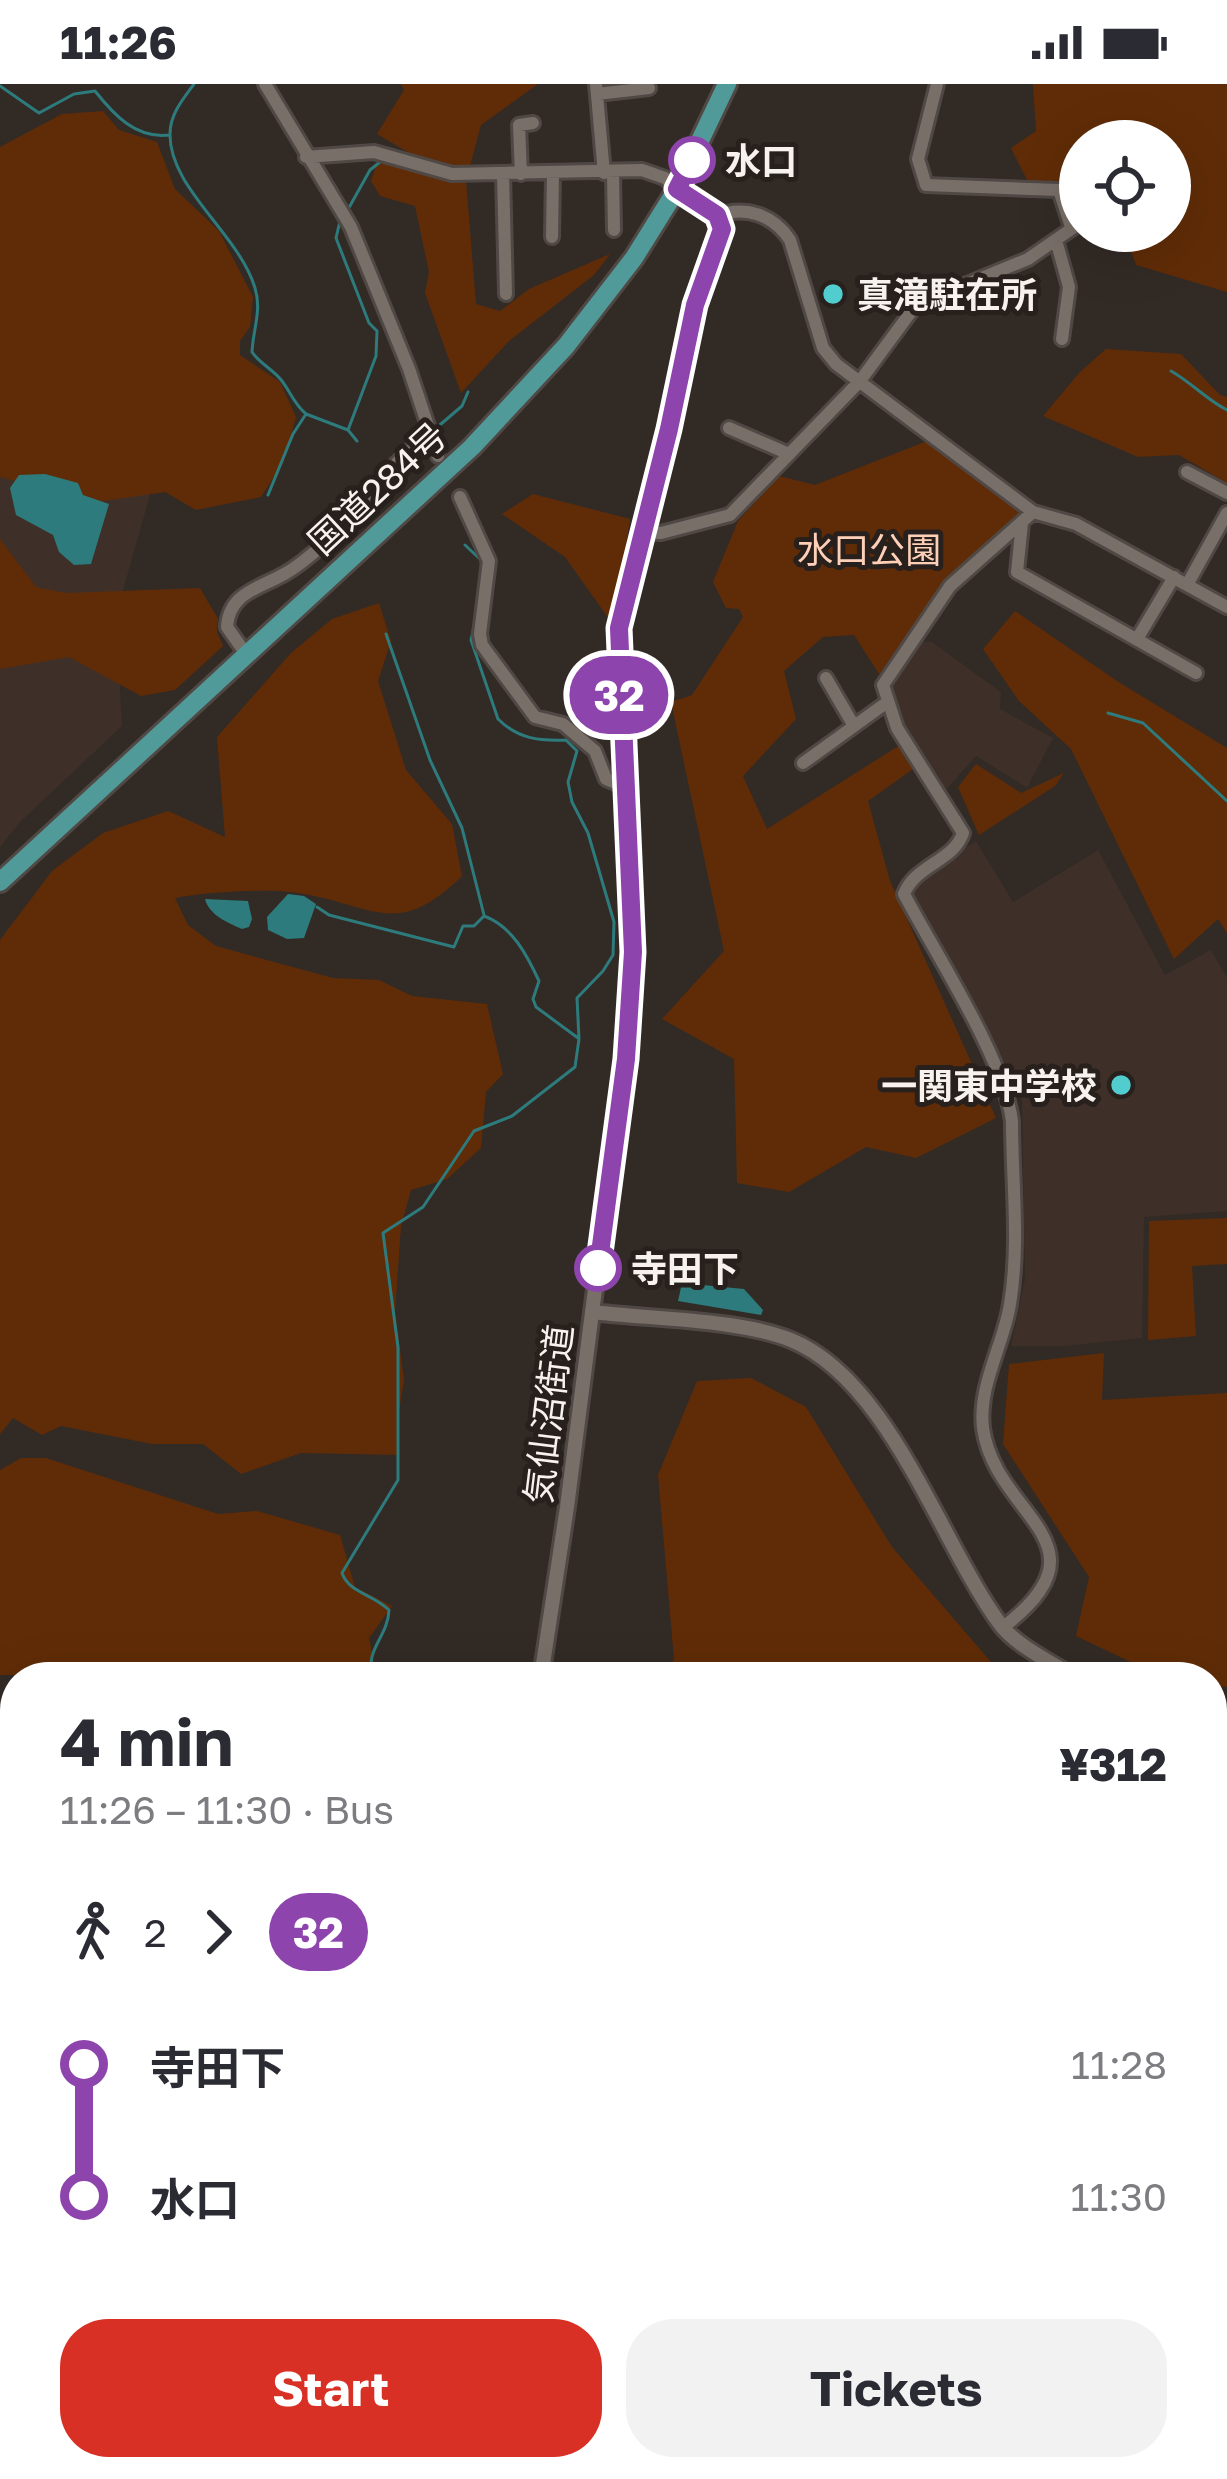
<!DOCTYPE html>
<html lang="en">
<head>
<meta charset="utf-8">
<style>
  :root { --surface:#fff; --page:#f2f2f3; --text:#2b2b33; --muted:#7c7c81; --accent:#d93025 }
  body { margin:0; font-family:"Golos Text","Noto Sans JP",sans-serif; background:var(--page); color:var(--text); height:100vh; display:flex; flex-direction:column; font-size:45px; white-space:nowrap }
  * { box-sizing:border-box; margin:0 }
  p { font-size:39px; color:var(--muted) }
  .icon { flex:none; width:66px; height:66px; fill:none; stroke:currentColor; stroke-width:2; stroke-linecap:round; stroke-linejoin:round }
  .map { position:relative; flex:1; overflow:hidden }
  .side { position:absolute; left:0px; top:1578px; width:1227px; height:819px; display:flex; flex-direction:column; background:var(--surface); border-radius:48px 48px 0 0; box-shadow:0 12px 48px #0002 }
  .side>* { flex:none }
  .badge { padding:0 24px; border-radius:39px; font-size:42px; line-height:78px }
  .fabs { position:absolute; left:1059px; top:36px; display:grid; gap:24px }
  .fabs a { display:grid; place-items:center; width:132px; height:132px; border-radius:50%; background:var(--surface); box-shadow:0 12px 48px #0002; font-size:60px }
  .map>.badge { position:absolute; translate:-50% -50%; box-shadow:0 0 0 6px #fff }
  .legs { display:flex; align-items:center; gap:18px; height:132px; padding:0 60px; font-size:39px }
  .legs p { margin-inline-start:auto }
  .headline { display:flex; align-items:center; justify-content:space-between; height:204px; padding:0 60px }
  h1 { font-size:66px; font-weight:700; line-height:90px }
  .primary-button { display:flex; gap:24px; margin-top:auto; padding:24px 60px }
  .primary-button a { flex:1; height:138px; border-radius:48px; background:var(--accent); color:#fff; font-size:48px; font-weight:700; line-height:138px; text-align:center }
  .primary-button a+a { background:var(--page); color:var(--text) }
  ul { padding:0 60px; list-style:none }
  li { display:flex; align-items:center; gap:42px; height:132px; font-size:45px }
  li i { display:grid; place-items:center; width:18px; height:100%; margin:0 15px; background:currentColor }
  li i::after { content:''; width:30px; height:30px; margin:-15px; border:9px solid; border-radius:50%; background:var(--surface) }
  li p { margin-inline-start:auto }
  li:first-child i { background:linear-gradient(#0000 50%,currentColor 0) }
  li:last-child i { background:linear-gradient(currentColor 50%,#0000 0) }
  .status { display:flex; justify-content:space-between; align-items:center; height:84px; padding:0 60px; background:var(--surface); direction:ltr }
  .status svg { height:33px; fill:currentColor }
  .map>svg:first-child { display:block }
  .built { fill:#3e3028 }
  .green { fill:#602c07 }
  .water { fill:#2d7b7c }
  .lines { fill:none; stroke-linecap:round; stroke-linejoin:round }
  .stream { stroke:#2d7b7c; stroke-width:3 }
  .river { stroke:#2d7b7c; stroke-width:21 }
  .minor-casing { stroke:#4f4844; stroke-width:18 }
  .tertiary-casing { stroke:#4f4844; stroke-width:20 }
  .trunk-casing { stroke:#4f4844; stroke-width:24 }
  .minor { stroke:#796f69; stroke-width:12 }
  .tertiary { stroke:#796f69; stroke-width:14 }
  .trunk { stroke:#509b9a; stroke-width:18 }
  .rail { stroke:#a6a09c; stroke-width:3 }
  .line-1-casing { stroke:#fff; stroke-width:27 }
  .line-1 { stroke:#8e44ad; stroke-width:18 }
  .stop-1-dot { fill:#fff; stroke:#8e44ad; stroke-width:6 }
  .poi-dot { fill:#52cdcf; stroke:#28201c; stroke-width:4.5 }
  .labels { text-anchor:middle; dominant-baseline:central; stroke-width:10; stroke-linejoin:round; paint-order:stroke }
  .stop-label { font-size:36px; font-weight:bold; fill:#f8f2ef; stroke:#28201c; text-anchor:start }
  .poi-label { font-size:36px; font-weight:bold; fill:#f8f2ef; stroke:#28201c; text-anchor:start }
  .street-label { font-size:36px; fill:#f8f2ef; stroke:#28201c }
  .park-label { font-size:36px; fill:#fed0b8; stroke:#28201c }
</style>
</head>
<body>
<div class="status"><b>11:26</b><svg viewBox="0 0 49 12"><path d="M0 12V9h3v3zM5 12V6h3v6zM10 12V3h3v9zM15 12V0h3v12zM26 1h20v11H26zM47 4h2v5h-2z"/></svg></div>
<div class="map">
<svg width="1227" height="2395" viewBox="0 0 1227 2395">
  <rect width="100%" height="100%" fill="#322a25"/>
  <path class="built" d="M 0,365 L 159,379 L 116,531 L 122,642 L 20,738 L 0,763 Z
    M 915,558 L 932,558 L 1001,608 L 1000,625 L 1053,654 L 1027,704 L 976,672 L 944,708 L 888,614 L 888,597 Z
    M 976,757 L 1013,818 L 1098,766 L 1165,891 L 1211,866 L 1227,894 L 1227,1127 L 1144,1133 L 1142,1254 L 1065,1262 L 1011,1262 L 1025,1195 L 1022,1018 L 1009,985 L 990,961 L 913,810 L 917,795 Z"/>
  <path class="green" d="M 401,0 L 538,0 L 481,41 L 466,97 L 476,220 L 500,227 L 529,205 L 610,170 L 594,191 L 509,257 L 461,309 L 425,209 L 429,188 L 415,122 L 380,112 L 371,97 L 376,82 L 411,70 L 377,50 L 404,6 Z
    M 1033,0 L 1227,0 L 1227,208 L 1136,181 L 1124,147 L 1170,147 L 1170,57 L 1080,57 L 1080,130 L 1065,103 L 1028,98 L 1011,64 L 1036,47 Z
    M 103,27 L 119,46 L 157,58 L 175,105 L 219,147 L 253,213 L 250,243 L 240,257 L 240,271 L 280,298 L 296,333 L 284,377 L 261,413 L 196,426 L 165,408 L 97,418 L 0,393 L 0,63 L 62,30 Z
    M 1106,265 L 1181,270 L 1220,311 L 1227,313 L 1227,399 L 1179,371 L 1138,373 L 1043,332 L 1080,288 Z
    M 927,357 L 1023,429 L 945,499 L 879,590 L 854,551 L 823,553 L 784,587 L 796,635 L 743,692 L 767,745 L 900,661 L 913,685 L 868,717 L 890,797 L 996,1034 L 916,1074 L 866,1063 L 789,1108 L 737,1099 L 734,975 L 662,935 L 724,867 L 671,618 L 692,611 L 743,533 L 739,525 L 726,524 L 713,498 L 738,437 L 779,392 L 815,401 Z
    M 533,410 L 630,435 L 614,542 L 565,473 L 502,430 Z
    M 0,455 L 36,503 L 66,509 L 200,504 L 218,535 L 217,548 L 223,562 L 175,606 L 141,612 L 69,573 L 0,585 Z
    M 379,519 L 391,557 L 378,597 L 406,686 L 452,740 L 462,792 C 396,857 373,820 298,809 C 266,804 207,808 175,814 L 188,841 L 216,862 L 333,894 L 379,896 L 412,912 L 487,920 L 503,990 L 486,1008 L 481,1064 L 447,1095 L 411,1106 L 401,1142 L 395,1228 L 404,1296 L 398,1333 L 399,1371 L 301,1369 L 241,1390 L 203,1360 L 152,1360 L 61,1342 L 42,1351 L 13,1334 L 0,1350 L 0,856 L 52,787 L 103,749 L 168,727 L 225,753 L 217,653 L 291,569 L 332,535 Z
    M 1015,527 L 1120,599 L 1227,664 L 1227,849 L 1218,835 L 1174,875 L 1071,665 L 1019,617 L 983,565 Z
    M 976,680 L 1021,709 L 1064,689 L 1055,702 L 979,751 L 958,703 Z
    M 1227,1134 L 1227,1180 L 1192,1182 L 1196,1252 L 1148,1256 L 1149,1137 Z
    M 1104,1269 L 1102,1316 L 1227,1309 L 1227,1603 L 1212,1602 L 1212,1593 L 1162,1593 L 1076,1552 L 1089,1493 L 1003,1360 L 1009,1280 Z
    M 751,1294 L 806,1323 L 892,1463 L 991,1578 L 1010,1593 L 664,1593 L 674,1575 L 658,1391 L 697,1297 Z
    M 21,1374 L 46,1374 L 218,1430 L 257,1427 L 340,1451 L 355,1503 L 392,1522 L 369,1554 L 377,1593 L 0,1591 L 0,1386 Z
    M 0,2198 L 15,2205 L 15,2373 L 0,2365 Z
    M 100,2382 L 199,2382 L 208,2395 L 93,2395 Z
    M 303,2382 L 825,2382 L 834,2395 L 307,2395 Z"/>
  <path class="water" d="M 45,390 L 78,399 L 83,411 L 109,420 L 91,480 L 74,481 L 59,468 L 53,451 L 16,431 L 10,404 L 19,391 Z
    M 288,810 L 304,812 L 316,820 L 304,854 L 287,855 L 268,846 L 267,833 Z
    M 205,815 L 248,817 L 252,835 L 249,843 L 242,845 C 228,839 209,831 205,815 Z
    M 682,1199 L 744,1205 L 763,1226 L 761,1231 L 678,1217 Z"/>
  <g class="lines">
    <path class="stream" d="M 194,0 C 183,15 170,30 170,50 C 169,104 239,150 255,204 C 262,227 253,245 252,268 C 260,280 273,285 282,297 C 291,309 294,320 306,330
      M 0,2 L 39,29 L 74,10 L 95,7 C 114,31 136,55 169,51
      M 346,129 L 370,86 L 385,74
      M 340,137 L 336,154 L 369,239 L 377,247 L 376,272 L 348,346
      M 1171,287 C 1192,299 1207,316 1227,326
      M 434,346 L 462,322 L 468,308
      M 268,411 L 293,350 L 306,330 L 348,346 L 357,357
      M 465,461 L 481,476 L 482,488
      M 386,550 L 430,676 L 462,744 L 484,831
      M 1108,629 L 1143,639 L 1227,717
      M 317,823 L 329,831 L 454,863 L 463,842 L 474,842 L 484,832 C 512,842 527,871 539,897 L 533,915 L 536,923 L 578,954
      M 373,1593 C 364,1566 388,1553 389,1526 C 373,1510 349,1509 342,1489 L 398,1396 L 398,1263 L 383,1149 L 423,1123 L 474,1047 L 512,1032 L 575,983 L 579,955 L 577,914 L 603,887 L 613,871 L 614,838 L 588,749 L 572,718 L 568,698 L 577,667 L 566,656 C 539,657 518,655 498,635 L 471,556 L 475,539
      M 1212,2063 L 1227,1985
      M 1090,2395 L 1093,2382"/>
    <path class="river" d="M 1212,1903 L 1227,1897
      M 0,1914 L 15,1918"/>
    <g class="minor-casing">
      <path id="minor" d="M 265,0 L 351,143 L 409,285 L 438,372
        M 596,0 L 604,89
        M 937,0 L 918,75 L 926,101 L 1059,106 L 1071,143
        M 597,10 L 649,4
        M 306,73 L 374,68 L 452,90 L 642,86 L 665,94 L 677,105
        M 613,89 L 614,146
        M 503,90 L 506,210
        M 521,90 L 519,41 L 533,39
        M 717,132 C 746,121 773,131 790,156 L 823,264 L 836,280 L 1033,428 L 950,502 L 883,601 L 897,644 L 963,749 C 954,777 915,781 904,810 C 935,869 1004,974 1012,1037 C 1012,1096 1020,1161 1010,1220 C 1004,1260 978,1301 983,1344 C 995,1433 1115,1459 1002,1544
        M 552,153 L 553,89
        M 1056,156 L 1069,203 L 1062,255
        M 729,344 L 789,370
        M 1187,388 L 1227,409
        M 460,413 L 489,477 L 480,550 L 482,561 L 535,633 L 563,640 L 595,667 L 606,695 L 625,703
        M 1033,428 L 1076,440 L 1227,523
        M 1022,439 L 1017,488 L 1196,589
        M 640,448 L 661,449 L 730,431 L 860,297 L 916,221 L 1028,175 L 1080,139
        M 1187,501 L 1227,429
        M 1137,555 L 1174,493
        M 246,570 L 227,543 C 229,508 261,504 286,489 C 297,483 307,474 317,466 C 360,434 383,380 430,352
        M 826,594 L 854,642
        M 803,679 L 886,619
        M 0,1719 L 15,1730
        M 1212,1847 L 1227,1845
        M 1212,1920 L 1227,1938
        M 0,1997 L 15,2001
        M 1212,2123 L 1227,2047
        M 1212,2253 L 1227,2257
        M 1227,2330 L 1227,2360"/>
    </g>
    <g class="tertiary-casing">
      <path id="tertiary" d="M 592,1228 C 650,1235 739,1235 791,1256 C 889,1296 939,1456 1000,1540 C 1015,1561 1051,1578 1074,1593
        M 541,1593 L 567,1423 L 629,941 L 632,818 L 619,544 L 669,345 L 695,221 L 722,145 L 717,132 L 677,105
        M 1212,1638 L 1227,1637
        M 0,1767 L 15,1769"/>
    </g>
    <g class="trunk-casing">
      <path id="trunk" d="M 0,798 L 472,363 L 566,262 L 634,174 L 677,105 L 727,0"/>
    </g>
    <use href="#minor" class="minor"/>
    <use href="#tertiary" class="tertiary"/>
    <use href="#trunk" class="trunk"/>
    <path class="rail" d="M 0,1812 L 15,1813
      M 1212,1869 L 1227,1866"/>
  </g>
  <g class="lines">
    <g class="line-1-casing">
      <path id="line-1" d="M 598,1184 L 626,975 L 633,868 L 619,544 L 669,345 L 695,221 L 722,145 L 717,131 L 677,105 L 692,76"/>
    </g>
    <use href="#line-1" class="line-1"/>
  </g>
  <g class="stop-1-dot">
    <circle cx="692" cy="76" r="21"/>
    <circle cx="598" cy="1184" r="21"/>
  </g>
  <g class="poi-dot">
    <circle cx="833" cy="210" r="12"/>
    <circle cx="1121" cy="1001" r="12"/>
  </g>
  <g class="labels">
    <g class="stop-label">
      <text x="725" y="76">水口</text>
      <text x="631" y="1184">寺田下</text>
    </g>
    <g class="poi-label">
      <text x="857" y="210">真滝駐在所</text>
      <text x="1097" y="1001" text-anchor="end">一関東中学校</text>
    </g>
    <g class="street-label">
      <text transform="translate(377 404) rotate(-43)">国道284号</text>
      <text transform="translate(548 1330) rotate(-83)">気仙沼街道</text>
    </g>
    <g class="park-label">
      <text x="869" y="465">水口公園</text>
    </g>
  </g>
</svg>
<div class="fabs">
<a><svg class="icon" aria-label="locate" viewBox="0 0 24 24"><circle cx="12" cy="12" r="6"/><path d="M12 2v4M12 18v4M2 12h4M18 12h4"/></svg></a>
</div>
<b class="badge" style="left:619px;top:611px;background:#8e44ad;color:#fff">32</b>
<section class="side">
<div class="headline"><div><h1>4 min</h1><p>11:26 – 11:30 · Bus</p></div><b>¥312</b></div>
<div class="legs"><svg class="icon" aria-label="walk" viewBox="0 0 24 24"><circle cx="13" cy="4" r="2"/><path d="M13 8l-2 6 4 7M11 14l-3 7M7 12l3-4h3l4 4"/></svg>2<svg class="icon" aria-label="forward" viewBox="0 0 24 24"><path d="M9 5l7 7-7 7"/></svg><b class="badge" style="background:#8e44ad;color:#fff">32</b></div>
<ul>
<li><i style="color:#8e44ad"></i><b>寺田下</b><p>11:28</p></li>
<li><i style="color:#8e44ad"></i><b>水口</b><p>11:30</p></li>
</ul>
<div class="primary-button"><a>Start</a><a>Tickets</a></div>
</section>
</div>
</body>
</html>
